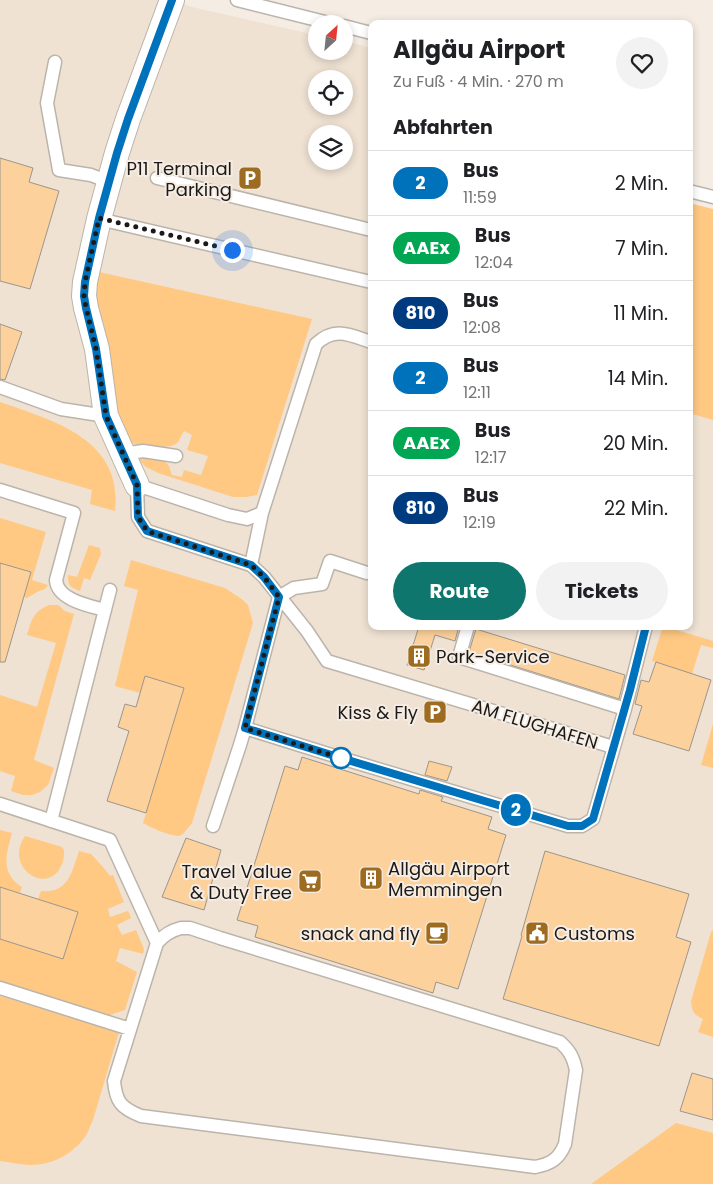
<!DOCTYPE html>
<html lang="de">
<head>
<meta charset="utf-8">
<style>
  :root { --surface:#fff; --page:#f2f2f2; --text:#202124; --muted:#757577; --line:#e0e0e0; --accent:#0f766e }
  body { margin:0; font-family:Poppins,sans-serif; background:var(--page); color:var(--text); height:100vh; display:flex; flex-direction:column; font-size:19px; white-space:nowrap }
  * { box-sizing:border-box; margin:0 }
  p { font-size:16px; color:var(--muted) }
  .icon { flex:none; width:28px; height:28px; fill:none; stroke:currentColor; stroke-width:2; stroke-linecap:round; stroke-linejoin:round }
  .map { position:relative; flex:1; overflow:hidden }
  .sheet { position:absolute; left:368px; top:20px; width:325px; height:610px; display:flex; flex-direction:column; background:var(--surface); border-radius:10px; box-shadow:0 2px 8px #0003 }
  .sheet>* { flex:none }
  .badge { padding:0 10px; border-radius:16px; font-size:18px; line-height:32px }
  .needle { width:32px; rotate:27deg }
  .tools { position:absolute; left:308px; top:15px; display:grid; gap:10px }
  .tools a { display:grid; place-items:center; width:45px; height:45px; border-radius:50%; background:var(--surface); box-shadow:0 2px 8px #0003; font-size:25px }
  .you { position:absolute; width:25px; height:25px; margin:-12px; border:4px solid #fff; border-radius:50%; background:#1a73e8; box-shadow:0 0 0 8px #1a73e833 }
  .map>.badge { position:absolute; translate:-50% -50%; box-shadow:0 0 0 2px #fff }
  h2 { padding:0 25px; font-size:19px; line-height:45px }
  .round { display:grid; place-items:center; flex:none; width:52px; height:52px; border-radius:26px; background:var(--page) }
  .headline { display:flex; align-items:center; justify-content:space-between; height:85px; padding:0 25px }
  h1 { font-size:24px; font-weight:700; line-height:38px }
  .button { display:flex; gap:10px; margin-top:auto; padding:10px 25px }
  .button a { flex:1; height:58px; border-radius:30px; background:var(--accent); color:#fff; font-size:20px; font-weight:700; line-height:58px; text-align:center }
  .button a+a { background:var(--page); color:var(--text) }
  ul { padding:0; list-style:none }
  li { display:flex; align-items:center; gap:15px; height:65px; padding:0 25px; border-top:1px solid var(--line) }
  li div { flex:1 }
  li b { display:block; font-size:19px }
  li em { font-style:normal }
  li .badge { min-width:55px; font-weight:700; text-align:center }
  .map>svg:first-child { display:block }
  .built { fill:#efe2d3; fill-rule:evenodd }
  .green { fill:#ffc883 }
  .building { fill:#fdd19b; stroke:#9c958d }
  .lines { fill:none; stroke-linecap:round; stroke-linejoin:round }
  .lane-casing { stroke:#bbb4ab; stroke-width:15 }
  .street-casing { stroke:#bbb4ab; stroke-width:26 }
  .lane { stroke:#fff; stroke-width:12 }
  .street { stroke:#fff; stroke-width:24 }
  .line-casing { stroke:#fff; stroke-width:11 }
  .line { stroke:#0072bc; stroke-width:8 }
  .walk { stroke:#1c1916; stroke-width:5; stroke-dasharray:0 9 }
  .stop-dot { fill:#fff; stroke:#0072bc; stroke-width:2.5 }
  .labels { text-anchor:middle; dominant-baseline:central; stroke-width:4; stroke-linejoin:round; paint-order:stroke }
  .poi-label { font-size:18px; fill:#1c1916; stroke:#f5ede4; text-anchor:end }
  .street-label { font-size:18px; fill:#1c1916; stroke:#f5ede4 }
</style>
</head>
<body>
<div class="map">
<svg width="713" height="1184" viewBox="0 0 713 1184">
  <rect width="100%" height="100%" fill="#f5ede4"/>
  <path class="built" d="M 0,0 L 174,0 L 192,7 L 316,35 L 316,51 L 344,51 L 344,41 L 371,48 L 371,626 L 689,626 L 689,396 L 713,402 L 713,1184 L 0,1184 ZM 316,79 L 344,79 L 344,106 L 316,106 ZM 316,134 L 344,134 L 344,161 L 316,161 Z"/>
  <path class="green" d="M 689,203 L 713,209 L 713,420 L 689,413 Z
    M 99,272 L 312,319 L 257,495 L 246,497 L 233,497 L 158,473 L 146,467 L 137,458 L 146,456 L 164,460 L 169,466 L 172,475 L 182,477 L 184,470 L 201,475 L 208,456 L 187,450 L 192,435 L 184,431 C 182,434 180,439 178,442 C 171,451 142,445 131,443 L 128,439 L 116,408 L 104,325 L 96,301 L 95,281 Z
    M 0,402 C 54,421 123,439 115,511 L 90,504 L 92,490 L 0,463 Z
    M 0,518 L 46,532 L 32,580 L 48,585 L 45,589 L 37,592 L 27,598 L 24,597 L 31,572 L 0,563 Z
    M 89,545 L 100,548 L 101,554 L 90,580 L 84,578 L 80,591 C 70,587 68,586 68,575 L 77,577 Z
    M 131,560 L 225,588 L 243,600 L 248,605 L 253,623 L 192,823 L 183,834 L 179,836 C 167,835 154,829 143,823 L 184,688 L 145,676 L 140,693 L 115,686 L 138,590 L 124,586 Z
    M 49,605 L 58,605 L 65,611 L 74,614 L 34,760 L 54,768 L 48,785 L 40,792 L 32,795 L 23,795 L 11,791 L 15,776 L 0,771 L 0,695 L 37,707 L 56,643 L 27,635 C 32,619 33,612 49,605 Z
    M 663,626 L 713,641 L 713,648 L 701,645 L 692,674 L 652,661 Z
    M 713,724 L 713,768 L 701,765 Z
    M 0,830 L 12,833 C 6,855 0,873 22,887 L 20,893 L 0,887 Z
    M 25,836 L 62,847 L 64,850 C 64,853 64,858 63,861 C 52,899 2,869 25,836 Z
    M 79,851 L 91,854 L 103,867 L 110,876 L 113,875 L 124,902 L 108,909 L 110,917 L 128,911 L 131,918 L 117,925 L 122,935 L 136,930 L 144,949 L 143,954 L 120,948 L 116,961 L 137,972 L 125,1010 L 107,1016 L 0,983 L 0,939 L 63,959 L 78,912 L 38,899 L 41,891 C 68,894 72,872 79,851 Z
    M 713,930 L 713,1037 L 698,1032 L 703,1019 C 693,1014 692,1012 691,1001 L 711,932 Z
    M 0,996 L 119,1032 L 93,1120 C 91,1124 89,1129 87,1134 C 75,1153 53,1165 31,1165 C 21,1165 10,1162 0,1161 Z
    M 676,1123 L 713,1133 L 713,1184 L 591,1184 Z"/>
  <path class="building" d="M 0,158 L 33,168 L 29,182 L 59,191 L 30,289 L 0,281 Z
    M 0,324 L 22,332 L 5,380 L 0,379 Z
    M 0,563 L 31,572 L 5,662 L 0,662 Z
    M 419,626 L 459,626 L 455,641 L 435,635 L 424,670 L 407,665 Z
    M 476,629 L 625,675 L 619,699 L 469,652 Z
    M 656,662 L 711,680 L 689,751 L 633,734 L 642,706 L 635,704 L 641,680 L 649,682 Z
    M 145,676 L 184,688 L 146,813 L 107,801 L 129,731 L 118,727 L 125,704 L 136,707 Z
    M 302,757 L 419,794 L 420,790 L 443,797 L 441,801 L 492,817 L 488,829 L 506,835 L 458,989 L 436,982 L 433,993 L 255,937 L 258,926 L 237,920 L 285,766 L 298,770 Z
    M 429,761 L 452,767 L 447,781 L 425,775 Z
    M 186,838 L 221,850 L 204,910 L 162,897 Z
    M 545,851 L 689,894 L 676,937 L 691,942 L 659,1046 L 503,999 L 522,936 L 521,935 Z
    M 0,887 L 78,912 L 63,959 L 0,939 Z
    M 692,1073 L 713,1079 L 713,1120 L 680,1111 Z"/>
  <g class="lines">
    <g class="lane-casing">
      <path id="lane" d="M 237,0 L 333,24
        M 344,26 L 371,33
        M 55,62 L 47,103 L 59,170 L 91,175 L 109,182
        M 157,178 L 371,230
        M 689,191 L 713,197
        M 99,219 L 371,282
        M 0,387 L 61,409 L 106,416
        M 123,454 L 143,451 L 176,456
        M 0,490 L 74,513 L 56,580 C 57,600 90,606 105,610
        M 262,513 L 247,519 L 228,515 L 137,485 L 138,517 L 147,531 L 251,565 L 264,577 L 307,631 L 327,661 L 613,747
        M 251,565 L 262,513 L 316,344 C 335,326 350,335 371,342
        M 279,597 L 245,728 L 341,758 L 568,826 L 582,826 L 593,819 L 625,709 L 646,626
        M 279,597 L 294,588 L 322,584 L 330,561 L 367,573
        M 468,626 L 459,657 L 625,709
        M 0,804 L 110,840 L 157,943
        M 51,821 L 110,590
        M 213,826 L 240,745 L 245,728
        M 181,928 L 190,928 L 220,938 L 560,1042 C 570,1051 573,1057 576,1070 L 565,1144 C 559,1159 551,1164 535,1167 L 141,1116 C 121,1108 116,1102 114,1081 L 157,943 C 164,935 170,931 181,928 Z
        M 0,988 L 130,1029"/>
    </g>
    <g class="street-casing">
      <path id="street" d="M 137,485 L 106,416 L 97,349 L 86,308 L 84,296 L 85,282 L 99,219 L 117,153 L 128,119 L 172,0"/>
    </g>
    <use href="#lane" class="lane"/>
    <use href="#street" class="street"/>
  </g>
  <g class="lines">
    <g class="line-casing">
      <path id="line" d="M 172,0 L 128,119 L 117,153 L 99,218 L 85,282 L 84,296 L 86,308 L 96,349 L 106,416 L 137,485 L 138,517 L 147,531 L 251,565 L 264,577 L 279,597 L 245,728 L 341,758 L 568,826 L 582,826 L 593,819 L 630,690 L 646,626"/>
    </g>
    <use href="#line" class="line"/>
    <path class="walk" d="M 232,250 L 99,218 L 85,282 L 84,296 L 86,308 L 96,349 L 106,416 L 137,485 L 138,517 L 147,531 L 251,565 L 264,577 L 279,597 L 245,728 L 341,758"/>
  </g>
  <defs>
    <g id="parking-square" transform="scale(1.25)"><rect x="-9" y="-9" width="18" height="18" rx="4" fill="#9e6c21" stroke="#f5ede4"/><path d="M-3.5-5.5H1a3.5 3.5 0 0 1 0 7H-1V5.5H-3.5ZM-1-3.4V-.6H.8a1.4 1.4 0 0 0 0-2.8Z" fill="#fff"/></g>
    <g id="building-square" transform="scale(1.25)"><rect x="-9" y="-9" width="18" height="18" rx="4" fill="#9e6c21" stroke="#f5ede4"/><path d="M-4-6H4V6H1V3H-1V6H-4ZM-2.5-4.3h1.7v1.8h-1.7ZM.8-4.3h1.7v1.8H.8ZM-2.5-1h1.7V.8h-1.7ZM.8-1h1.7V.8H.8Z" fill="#fff"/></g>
    <g id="supermarket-square" transform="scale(1.25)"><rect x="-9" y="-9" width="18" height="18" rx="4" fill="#9e6c21" stroke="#f5ede4"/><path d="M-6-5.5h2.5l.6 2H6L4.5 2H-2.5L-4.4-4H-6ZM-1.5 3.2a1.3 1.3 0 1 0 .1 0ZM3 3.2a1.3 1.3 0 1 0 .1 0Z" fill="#fff"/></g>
    <g id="cafe-square" transform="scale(1.25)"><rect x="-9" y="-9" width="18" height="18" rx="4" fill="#9e6c21" stroke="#f5ede4"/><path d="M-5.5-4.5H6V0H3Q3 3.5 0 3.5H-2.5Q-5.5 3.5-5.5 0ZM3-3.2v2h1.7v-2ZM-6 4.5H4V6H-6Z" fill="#fff"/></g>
    <g id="civic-square" transform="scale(1.25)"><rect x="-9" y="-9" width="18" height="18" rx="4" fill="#9e6c21" stroke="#f5ede4"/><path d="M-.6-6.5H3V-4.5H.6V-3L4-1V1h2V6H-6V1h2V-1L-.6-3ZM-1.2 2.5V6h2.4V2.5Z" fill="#fff"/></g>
  </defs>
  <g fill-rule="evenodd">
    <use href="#parking-square" x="250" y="178"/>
    <use href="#building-square" x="419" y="656"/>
    <use href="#parking-square" x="435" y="712"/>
    <use href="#building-square" x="371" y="878"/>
    <use href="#supermarket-square" x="310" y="881"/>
    <use href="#cafe-square" x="437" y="933"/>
    <use href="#civic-square" x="537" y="933"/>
  </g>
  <circle class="stop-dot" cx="341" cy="758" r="10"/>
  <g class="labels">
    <g class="poi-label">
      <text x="232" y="168">P11 Terminal<tspan x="232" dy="21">Parking</tspan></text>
      <text x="436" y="656" text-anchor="start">Park-Service</text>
      <text x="418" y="712">Kiss &amp; Fly</text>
      <text x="388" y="868" text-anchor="start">Allgäu Airport<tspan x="388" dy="21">Memmingen</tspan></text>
      <text x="292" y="871">Travel Value<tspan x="292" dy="21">&amp; Duty Free</tspan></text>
      <text x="420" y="933">snack and fly</text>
      <text x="554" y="933" text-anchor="start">Customs</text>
    </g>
    <g class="street-label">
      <text transform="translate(535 724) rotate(17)">AM FLUGHAFEN</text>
    </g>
  </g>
</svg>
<div class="tools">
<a><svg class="needle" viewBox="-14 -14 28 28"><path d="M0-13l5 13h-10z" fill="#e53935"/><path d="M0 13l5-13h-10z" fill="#757577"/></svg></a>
<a><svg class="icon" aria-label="locate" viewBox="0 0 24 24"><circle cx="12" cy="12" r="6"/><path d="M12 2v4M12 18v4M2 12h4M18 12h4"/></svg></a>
<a><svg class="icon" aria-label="layers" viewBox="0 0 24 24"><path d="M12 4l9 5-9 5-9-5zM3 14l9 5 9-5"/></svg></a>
</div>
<div class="you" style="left:232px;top:250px"></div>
<b class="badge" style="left:516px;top:810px;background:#0072bc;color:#fff">2</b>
<section class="sheet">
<div class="headline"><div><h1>Allgäu Airport</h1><p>Zu Fuß · 4 Min. · 270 m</p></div><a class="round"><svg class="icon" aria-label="heart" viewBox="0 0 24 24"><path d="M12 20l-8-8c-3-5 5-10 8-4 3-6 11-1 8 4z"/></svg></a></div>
<h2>Abfahrten</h2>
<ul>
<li><span class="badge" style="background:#0072bc;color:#fff">2</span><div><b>Bus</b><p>11:59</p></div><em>2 Min.</em></li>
<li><span class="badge" style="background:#00a651;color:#fff">AAEx</span><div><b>Bus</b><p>12:04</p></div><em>7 Min.</em></li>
<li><span class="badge" style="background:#003b80;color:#fff">810</span><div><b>Bus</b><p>12:08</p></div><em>11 Min.</em></li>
<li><span class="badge" style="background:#0072bc;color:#fff">2</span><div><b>Bus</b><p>12:11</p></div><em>14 Min.</em></li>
<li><span class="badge" style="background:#00a651;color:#fff">AAEx</span><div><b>Bus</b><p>12:17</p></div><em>20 Min.</em></li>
<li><span class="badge" style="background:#003b80;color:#fff">810</span><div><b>Bus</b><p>12:19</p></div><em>22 Min.</em></li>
</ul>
<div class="button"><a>Route</a><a>Tickets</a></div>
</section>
</div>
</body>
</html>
